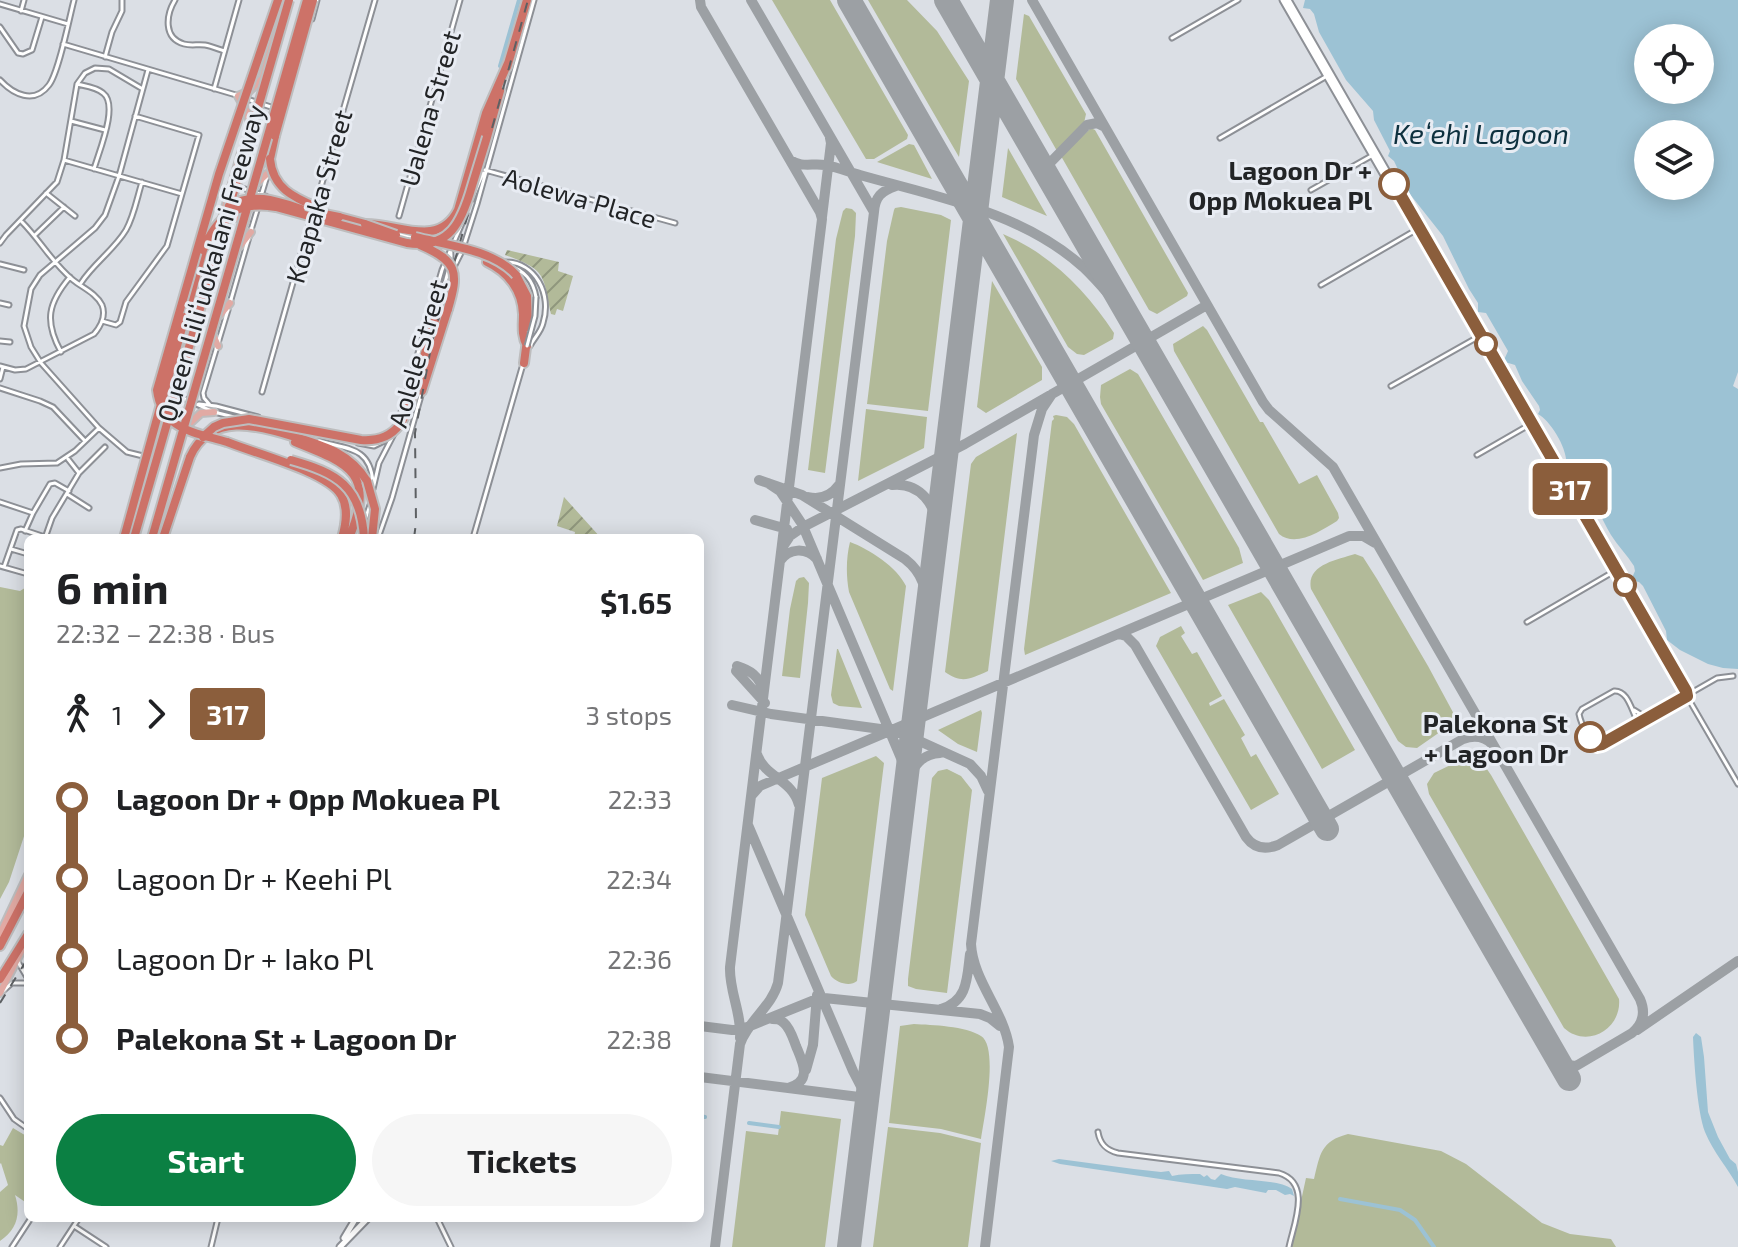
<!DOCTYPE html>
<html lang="en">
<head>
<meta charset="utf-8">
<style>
  :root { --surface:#fff; --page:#f6f6f6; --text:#202124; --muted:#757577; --accent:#0b8043 }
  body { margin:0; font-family:"Exo 2",sans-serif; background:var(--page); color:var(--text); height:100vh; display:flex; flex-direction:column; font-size:30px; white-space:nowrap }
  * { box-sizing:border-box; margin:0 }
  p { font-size:26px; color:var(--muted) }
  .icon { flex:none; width:44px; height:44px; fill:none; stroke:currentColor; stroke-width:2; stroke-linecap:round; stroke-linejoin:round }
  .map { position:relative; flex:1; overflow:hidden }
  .sheet { position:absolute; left:24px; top:534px; width:680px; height:688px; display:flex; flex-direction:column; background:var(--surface); border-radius:12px; box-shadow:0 4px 20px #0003 }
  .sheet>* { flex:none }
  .badge { padding:0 16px; border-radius:6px; font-size:28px; line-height:52px }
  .tools { position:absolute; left:1634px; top:24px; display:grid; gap:16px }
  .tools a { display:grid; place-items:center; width:80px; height:80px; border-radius:50%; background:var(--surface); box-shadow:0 4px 20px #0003; font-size:40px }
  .map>.badge { position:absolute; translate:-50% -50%; box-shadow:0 0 0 4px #fff }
  .legs { display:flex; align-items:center; gap:12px; height:88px; padding:0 32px; font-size:26px }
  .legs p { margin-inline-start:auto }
  .summary { display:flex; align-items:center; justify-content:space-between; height:136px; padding:0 32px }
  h1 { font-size:44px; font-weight:700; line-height:60px }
  .action { display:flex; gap:16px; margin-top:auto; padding:16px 32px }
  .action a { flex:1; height:92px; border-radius:48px; background:var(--accent); color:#fff; font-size:32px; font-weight:700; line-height:92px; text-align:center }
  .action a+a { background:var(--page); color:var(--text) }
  ul { padding:0 32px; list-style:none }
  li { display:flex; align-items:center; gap:28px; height:80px; font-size:30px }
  li i { display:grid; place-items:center; width:12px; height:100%; margin:0 10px; background:currentColor }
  li i::after { content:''; width:20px; height:20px; margin:-10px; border:6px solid; border-radius:50%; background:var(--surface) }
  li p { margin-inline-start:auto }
  li:first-child i { background:linear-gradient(#0000 50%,currentColor 0) }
  li:last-child i { background:linear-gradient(currentColor 50%,#0000 0) }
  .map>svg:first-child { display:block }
  .green { fill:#b2ba99 }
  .garden { fill:url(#garden-furrows) }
  .water { fill:#9cc2d4; fill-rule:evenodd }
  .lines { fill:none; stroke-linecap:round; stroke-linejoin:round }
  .canal { stroke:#9cc2d4; stroke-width:4 }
  .taxiway { stroke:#9ca0a4; stroke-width:10 }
  .runway { stroke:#9ca0a4; stroke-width:24 }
  .street-casing { stroke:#8d9096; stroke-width:7 }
  .secondary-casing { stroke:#8d9096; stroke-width:9 }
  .primary-casing { stroke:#bdbdbe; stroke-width:10 }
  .highway-casing { stroke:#bdbdbe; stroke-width:12 }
  .street { stroke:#fff; stroke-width:3 }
  .secondary { stroke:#fff; stroke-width:5 }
  .primary { stroke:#e1aaa4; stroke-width:6 }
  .highway { stroke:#cd7268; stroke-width:8 }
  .rail { stroke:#5d6063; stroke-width:2; stroke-dasharray:10 10; stroke-linecap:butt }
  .street-bridge-casing { stroke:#8d9096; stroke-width:7; stroke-linecap:butt }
  .highway-bridge-casing { stroke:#bdbdbe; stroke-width:12; stroke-linecap:butt }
  .street-bridge { stroke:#fff; stroke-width:3 }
  .highway-bridge { stroke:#cd7268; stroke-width:8 }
  .line-1-casing { stroke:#fff; stroke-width:18 }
  .line-1 { stroke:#8b5e3c; stroke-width:12 }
  .stop-1-dot { fill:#fff; stroke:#8b5e3c; stroke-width:4 }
  .labels { text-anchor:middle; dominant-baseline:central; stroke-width:6; stroke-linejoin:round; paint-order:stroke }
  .street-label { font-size:26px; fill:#222426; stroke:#e8ecf3 }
  .stop-label { font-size:26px; font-weight:bold; fill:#222426; stroke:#e8ecf3; text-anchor:end }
  .water-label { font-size:28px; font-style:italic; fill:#0d303e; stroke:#e8ecf3 }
</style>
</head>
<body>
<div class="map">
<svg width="1738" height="1247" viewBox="0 0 1738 1247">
  <defs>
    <pattern id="garden-furrows" width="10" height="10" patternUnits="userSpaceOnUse" patternTransform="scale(2)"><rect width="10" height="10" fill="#b2ba99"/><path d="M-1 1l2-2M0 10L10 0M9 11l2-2" fill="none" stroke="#90977d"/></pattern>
  </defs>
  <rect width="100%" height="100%" fill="#dbdfe5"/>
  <path class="green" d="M 772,0 L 830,0 L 908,135 L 907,139 L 874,159 L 866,159 Z
    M 868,0 L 907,0 L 937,31 L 969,81 L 959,157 Z
    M 1024,14 L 1029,16 L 1086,114 L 1084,123 L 1057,151 L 1016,79 Z
    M 1091,128 L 1095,130 L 1188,293 L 1187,296 L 1157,314 L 1149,310 L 1061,156 Z
    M 909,144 L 914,145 L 932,179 L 877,162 Z
    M 1008,148 L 1047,216 L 1002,197 Z
    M 901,207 L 941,215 L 951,220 L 928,411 L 867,404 L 887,241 L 894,210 L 895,208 Z
    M 846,208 L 852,209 L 856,213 L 855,236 L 825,473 L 808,470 L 836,239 L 843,211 Z
    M 1003,234 C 1050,254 1086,290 1114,333 L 1113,339 L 1084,355 L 1077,354 L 1068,347 Z
    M 992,281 L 1042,367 L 1042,380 L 986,413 L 977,407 Z
    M 1203,326 L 1207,330 L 1260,422 L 1263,422 L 1299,484 L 1317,475 L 1338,513 L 1339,518 L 1337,521 C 1320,531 1296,548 1279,534 L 1174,351 L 1173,344 Z
    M 1130,369 L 1138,374 L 1239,548 L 1243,563 L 1203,580 L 1101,404 L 1100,397 L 1101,385 Z
    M 866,409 L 927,417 L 924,448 L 858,481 Z
    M 1056,415 L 1067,417 L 1074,424 L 1171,593 L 1025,655 L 1024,649 L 1052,421 L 1054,419 L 1053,416 Z
    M 1017,433 L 988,671 C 970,679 962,684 945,672 L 971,464 L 976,457 Z
    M 850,542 C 869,549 897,567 906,586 L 893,691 L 890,689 L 849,592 C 846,576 846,558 850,542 Z
    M 1355,554 L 1363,557 L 1377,579 L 1428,666 L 1455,716 L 1454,720 L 1450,725 L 1417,748 L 1406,747 L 1398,741 L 1311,589 C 1306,565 1336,560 1355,554 Z
    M 804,577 L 809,583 L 808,603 L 800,678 L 782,676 L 790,609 L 796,581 L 799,578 Z
    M 28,586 L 28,824 L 9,882 L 0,899 L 0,587 L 20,591 Z
    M 1261,592 L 1269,600 L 1355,750 L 1322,769 L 1228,605 Z
    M 1181,626 L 1185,633 L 1181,636 L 1192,654 L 1197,652 L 1222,696 L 1209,703 L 1210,706 L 1224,699 L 1245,735 L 1241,738 L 1251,757 L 1256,754 L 1279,794 L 1251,810 L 1156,646 L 1160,637 Z
    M 837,649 L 838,649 L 862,708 L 839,706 L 833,703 L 831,695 Z
    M 981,710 L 982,713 L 977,752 L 958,744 L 938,730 Z
    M 1475,755 L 1480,759 L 1491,775 L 1619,999 C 1622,1029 1587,1049 1564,1028 L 1429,794 L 1427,784 L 1434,773 L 1467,757 Z
    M 876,756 L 884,763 L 857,981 C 850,987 837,983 831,976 L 805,915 L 822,778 Z
    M 947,769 L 961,776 L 972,790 L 947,993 L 916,989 L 908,986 L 908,979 L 932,778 L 938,771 Z
    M 914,1024 C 932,1025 966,1026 981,1036 C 999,1047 984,1119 981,1139 L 941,1129 L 889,1123 L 900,1026 Z
    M 781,1111 L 841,1119 L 825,1247 L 732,1247 L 746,1131 L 778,1135 Z
    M 888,1127 L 940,1133 L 981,1143 L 968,1247 L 873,1247 Z
    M 13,1128 L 28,1137 L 28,1204 L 15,1195 C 21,1214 17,1230 0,1241 L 0,1192 L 8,1185 L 1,1163 L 0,1164 L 0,1145 L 3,1146 Z
    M 1348,1134 L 1441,1151 L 1466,1164 L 1542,1223 L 1570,1234 L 1611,1239 L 1616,1247 L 1291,1247 L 1306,1178 L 1314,1179 C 1320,1154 1321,1141 1348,1134 Z"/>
  <path class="garden" d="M 507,250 L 559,262 L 558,271 L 573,276 L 563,311 L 557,309 L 555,315 L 551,314 C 543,274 546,270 505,255 Z
    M 564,497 L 601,538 L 574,538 L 575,532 L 557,526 Z"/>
  <path class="water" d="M 1305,0 L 1738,0 L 1738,372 L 1733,386 L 1738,389 L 1738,669 L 1723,668 L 1708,664 L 1680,650 L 1667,640 L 1666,631 L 1643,586 L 1639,582 L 1631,580 L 1635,571 L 1634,566 C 1627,555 1618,546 1611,535 C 1596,510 1590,483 1566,466 C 1569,451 1551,421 1538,414 L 1540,410 L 1539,406 L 1522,381 L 1515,365 L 1505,362 L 1504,360 L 1508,351 L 1486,313 L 1478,312 L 1478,303 L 1469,289 L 1443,236 L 1409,193 L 1394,161 L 1388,156 L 1390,151 L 1374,120 L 1373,111 L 1346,80 L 1319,32 L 1314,14 L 1310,9 L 1303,8 ZM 1648,38 L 1700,38 L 1700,90 L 1648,90 ZM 1648,134 L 1700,134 L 1700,186 L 1648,186 Z
    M 1696,1033 L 1701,1037 L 1704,1057 L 1708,1112 L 1718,1137 L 1730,1159 L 1736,1164 L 1738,1172 L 1738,1187 C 1728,1168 1713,1152 1705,1132 C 1697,1111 1694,1060 1693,1037 Z
    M 1059,1159 L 1134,1169 L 1161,1172 L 1169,1171 L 1172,1176 C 1181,1174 1190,1174 1200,1174 L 1204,1177 L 1207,1175 L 1211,1179 L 1215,1180 L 1221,1174 C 1242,1183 1278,1178 1292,1189 L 1294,1196 L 1290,1194 L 1285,1195 L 1276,1190 L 1268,1190 L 1266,1193 L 1235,1187 L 1227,1189 L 1060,1164 L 1051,1161 Z"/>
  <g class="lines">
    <path class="canal" d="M 500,66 L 519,0
      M 700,1116 L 705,1117
      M 749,1123 L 779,1127
      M 1340,1199 L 1400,1210 L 1415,1220 L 1434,1247"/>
    <path class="taxiway" d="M 700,0 L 701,7 L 820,212 L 822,219 L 730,967 C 729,991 742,1014 740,1038
      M 1032,0 L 1263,402 L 1269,410 L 1333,467 L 1640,999 C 1646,1013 1643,1024 1632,1033 L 1576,1066 L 1567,1065 L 1556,1057
      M 1000,17 L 1003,0
      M 790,160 C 802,168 812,163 825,165 C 837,167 849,172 860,175 C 937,197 1022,212 1083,267 C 1104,287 1121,309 1138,332
      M 1044,169 L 1087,125 L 1097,123 L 1105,127
      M 874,212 C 875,197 881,191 896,186
      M 822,217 L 831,143 L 830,138
      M 759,480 L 802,495 L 905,559 C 923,573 927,590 927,612
      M 768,483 L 780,491 L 802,524 L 901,758 L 905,771 L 905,788
      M 892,485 C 920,482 937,505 937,531
      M 808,497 C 821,500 831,496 839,485
      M 755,520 L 787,529
      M 782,548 L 790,536 L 803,527 L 965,444 L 1207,305
      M 780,561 C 789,548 806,547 817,559
      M 1119,634 L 1126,636 L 1135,645 L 1246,837 C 1254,848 1265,850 1278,845 L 1463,739 C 1474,735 1484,736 1492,744
      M 737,666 C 750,670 759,676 763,690
      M 736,671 L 765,703
      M 732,705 L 771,714 L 895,731 L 904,734 L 970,764 L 981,776 L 988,791
      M 757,754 C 765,778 792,779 799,805
      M 907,782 C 913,766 922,754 940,753
      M 752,795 L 760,786 L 774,780 L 1349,536 L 1363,536 L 1375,543
      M 748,825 L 853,1071 L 867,1098
      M 941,1009 C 968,1001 967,978 970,954
      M 772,1019 C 778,1019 779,1019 784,1023 C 790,1028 793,1038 796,1046 C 803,1063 813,1081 788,1088
      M 700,1026 L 732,1030 L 745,1028 L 817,999 L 824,998 L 980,1014 L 990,1018 L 1000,1026
      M 1637,1030 L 1738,961
      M 806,1070 L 813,1045 L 817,995
      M 700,1077 L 867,1098
      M 715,1247 L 740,1044 C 748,1021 772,1006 778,983 L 874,212 L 751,0
      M 985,1247 L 1009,1047 C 1004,1011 973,981 971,944 L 1034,435 L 1042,409 L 1052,394"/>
    <path class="runway" d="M 849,0 L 1327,829
      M 946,0 L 1569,1079
      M 849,1247 L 1002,0"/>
    <g class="street-casing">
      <path id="street" d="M 175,0 C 166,15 163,38 184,44 C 191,46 198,44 205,45 C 211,46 218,49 224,51
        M 0,4 L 68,24
        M 21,11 L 24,0
        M 312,19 L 317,0
        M 0,27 L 18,53 L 23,54 L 32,50 L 42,17
        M 1172,38 L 1238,0
        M 63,44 L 236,95
        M 105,57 L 112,32 L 122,11 L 122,0
        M 0,80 C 13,94 34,105 49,85 C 59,72 69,19 74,0
        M 77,84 C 85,86 96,87 103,93 C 119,105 99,151 94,169
        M 214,89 L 239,0
        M 247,99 L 274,108
        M 71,121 L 105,130
        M 1220,138 L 1327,76
        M 64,160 L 182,194
        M 485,170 L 675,223
        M 239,187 L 266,196
        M 1311,190 L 1373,155
        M 46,193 L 75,216
        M 261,196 L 267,176
        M 472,199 L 483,173
        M 316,204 L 375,0
        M 399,216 L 460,0
        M 251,230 L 258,207
        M 396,234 L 412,238
        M 35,235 L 64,207
        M 0,243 L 6,235 L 57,182 L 64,160 L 77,84 L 85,73 L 95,68 L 109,69 L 141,88
        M 504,262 C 536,261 552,295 543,323 C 541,332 534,338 530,346
        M 0,264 L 24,270
        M 508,265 C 525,271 533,280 536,297
        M 453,269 L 462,251 L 477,204 L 534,0
        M 81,283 C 93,264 114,250 126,230 C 134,216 137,198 142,182
        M 1321,285 L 1416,230
        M 444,290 C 445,275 454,263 450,248
        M 0,303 L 9,305
        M 230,303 L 249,237
        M 437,314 L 451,276
        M 102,321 L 116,325 L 120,322 L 126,302 L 167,246 L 199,135 L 135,116
        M 0,341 L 10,342
        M 61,352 C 44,321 48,303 70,277
        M 0,366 L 15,370 L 26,369 L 94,334 C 101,326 106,315 102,305 C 96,293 83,288 73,280 C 53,264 40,240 22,222
        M 0,379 L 3,367
        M 1391,386 L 1478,337
        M 0,388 L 40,401 L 53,407 L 85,441
        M 262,392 L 311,219
        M 178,396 L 214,412 L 234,417
        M 199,404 L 216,406 L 258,417
        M 210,405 L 204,398 L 203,393 L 228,310
        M 399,419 L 442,270 L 466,214
        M 319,441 C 348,449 370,447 373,482
        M 358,443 L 374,446 L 388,439
        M 1477,455 L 1529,425
        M 143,456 L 127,452 L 99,428 L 41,363 L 31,347 L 24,326 L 31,289 L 40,275 L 95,228 L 105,215 L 119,176 L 148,70
        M 0,468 L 21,464 L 57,463 L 75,451 L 99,428
        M 79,473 L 105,447
        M 373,489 L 379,463 L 394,434
        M 67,494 L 89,508
        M 1536,498 L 1562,483
        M 0,502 L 33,513
        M 365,520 L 370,505
        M 25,531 L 33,513 L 50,484 L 55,483 L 69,491
        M 45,538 L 52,518 L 79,473 L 68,459
        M 378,538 L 392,498 L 422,392
        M 473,538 L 523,364
        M 11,549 L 28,554
        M 0,566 L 28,574
        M 4,567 L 17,530 L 21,529 L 45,537
        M 1527,622 L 1613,572
        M 1688,698 L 1738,784
        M 1634,710 L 1642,715 L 1653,715
        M 1634,726 L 1636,718 C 1631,708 1627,690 1614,691 L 1582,709 L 1579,714 C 1581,724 1590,743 1600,745 L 1717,678 L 1733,676
        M 18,962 L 28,979
        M 3,991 L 12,983 L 28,983
        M 0,1098 L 14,1119 L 28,1129
        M 1098,1132 C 1100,1144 1106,1150 1118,1153 L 1279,1173 C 1312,1183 1294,1223 1289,1247
        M 437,1218 L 451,1247
        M 74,1226 L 106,1247
        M 12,1247 L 31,1218
        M 60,1247 L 79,1218
        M 211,1247 L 218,1218"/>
    </g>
    <g class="secondary-casing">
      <path id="secondary" d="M 1283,0 L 1683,693 L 1687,696
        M 1288,0 L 1686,691 L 1687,695
        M 344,1238 L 356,1218
        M 340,1247 L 368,1218"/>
    </g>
    <g class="primary-casing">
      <path id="primary" d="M 263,77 L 284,0
        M 250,123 L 247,112 L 238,96 L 249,91 L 262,79
        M 257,183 L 267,174
        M 224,224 L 230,219 L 239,217 L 245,222
        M 216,239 L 241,153
        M 240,246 L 251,232
        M 220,315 L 230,303
        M 214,337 L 218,346
        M 189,424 L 201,413 L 214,412
        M 130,538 L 167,411
        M 0,934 L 28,875
        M 0,993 L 24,946"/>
    </g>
    <g class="highway-casing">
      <path id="highway" d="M 507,67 L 527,0
        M 487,137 L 500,91
        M 270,159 L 275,136
        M 339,217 L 369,225
        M 365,224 C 398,223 438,249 458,210 L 486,113 L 508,63
        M 487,262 C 508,272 522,290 523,314 C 523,325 521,335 527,346
        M 516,275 L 527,296 L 528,327
        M 185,317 L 203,250
        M 524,363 L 527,340
        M 417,380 L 436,317
        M 422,391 L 448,309
        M 227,442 C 254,453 328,472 341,495 C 349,508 346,524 342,538
        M 295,442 C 350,464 376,473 349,538
        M 190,457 C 210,412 258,425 295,437 C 324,446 350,453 367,481
        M 0,946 L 28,892
        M 0,979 L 28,934"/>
    </g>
    <use href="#street" class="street"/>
    <use href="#secondary" class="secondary"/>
    <use href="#primary" class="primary"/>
    <use href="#highway" class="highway"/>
    <path class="rail" d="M 414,538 L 416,523 L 415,433 L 432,342 L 528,0
      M 0,1003 L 28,958"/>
    <g class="street-bridge-casing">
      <path id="street-bridge" d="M 527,346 L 535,316 L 536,297"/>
    </g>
    <g class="highway-bridge-casing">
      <path id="highway-bridge" d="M 275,136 L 313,0
        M 270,159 C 273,191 298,199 323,210
        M 229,206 C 253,192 277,201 301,209
        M 314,212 L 339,217
        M 365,224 L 396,235
        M 415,237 C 447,245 494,250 516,275
        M 420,245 C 458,261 459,272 448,309
        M 203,250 C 217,216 238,200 276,207 L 407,243 C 450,250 462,221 472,186 C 477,170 482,153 487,137
        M 203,437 L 214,427 L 223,423 L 249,419 L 361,440 C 402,443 408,411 417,380
        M 227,442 C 194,432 162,430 157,390 L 219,174 L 278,0
        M 291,460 C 337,473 361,486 364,538
        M 367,481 L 375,509 L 372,538
        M 124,538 L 185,317
        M 134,538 L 289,0
        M 152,538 L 307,0
        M 163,538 L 190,457"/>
    </g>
    <use href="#street-bridge" class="street-bridge"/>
    <use href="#highway-bridge" class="highway-bridge"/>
  </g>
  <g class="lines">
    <g class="line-1-casing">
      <path id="line-1" d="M 1394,184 L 1686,691 L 1687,696 L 1602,744 L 1597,745 L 1590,737"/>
    </g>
    <use href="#line-1" class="line-1"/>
  </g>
  <g class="stop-1-dot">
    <circle cx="1394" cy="184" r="14"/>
    <circle cx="1486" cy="344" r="10"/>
    <circle cx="1625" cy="585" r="10"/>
    <circle cx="1590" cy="737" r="14"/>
  </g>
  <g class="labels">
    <g class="street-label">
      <text transform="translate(429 108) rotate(-74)">Ualena Street</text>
      <text transform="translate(318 196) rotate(-74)">Koapaka Street</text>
      <text transform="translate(580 197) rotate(16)">Aolewa Place</text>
      <text transform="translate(210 263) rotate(-74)">Queen Liliʻuokalani Freeway</text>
      <text transform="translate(417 353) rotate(-74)">Aolele Street</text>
    </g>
    <g class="stop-label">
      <text x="1372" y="169">Lagoon Dr +<tspan x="1372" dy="30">Opp Mokuea Pl</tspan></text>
      <text x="1568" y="722">Palekona St<tspan x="1568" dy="30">+ Lagoon Dr</tspan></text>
    </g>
    <g class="water-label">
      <text x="1481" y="133">Keʻehi Lagoon</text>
    </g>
  </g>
</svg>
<div class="tools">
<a><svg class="icon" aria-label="locate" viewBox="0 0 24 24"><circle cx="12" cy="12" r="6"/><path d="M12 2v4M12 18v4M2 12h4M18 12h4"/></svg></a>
<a><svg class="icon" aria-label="layers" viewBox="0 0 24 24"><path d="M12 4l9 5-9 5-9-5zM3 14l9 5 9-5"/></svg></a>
</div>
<b class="badge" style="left:1570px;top:489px;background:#8b5e3c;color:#fff">317</b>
<section class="sheet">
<div class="summary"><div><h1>6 min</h1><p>22:32 – 22:38 · Bus</p></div><b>$1.65</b></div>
<div class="legs"><svg class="icon" aria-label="walk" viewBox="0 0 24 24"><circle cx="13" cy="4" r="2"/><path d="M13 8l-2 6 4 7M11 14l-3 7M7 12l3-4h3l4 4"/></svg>1<svg class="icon" aria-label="forward" viewBox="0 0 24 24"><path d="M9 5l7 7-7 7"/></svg><b class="badge" style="background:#8b5e3c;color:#fff">317</b><p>3 stops</p></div>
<ul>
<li><i style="color:#8b5e3c"></i><b>Lagoon Dr + Opp Mokuea Pl</b><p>22:33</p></li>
<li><i style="color:#8b5e3c"></i><span>Lagoon Dr + Keehi Pl</span><p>22:34</p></li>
<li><i style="color:#8b5e3c"></i><span>Lagoon Dr + Iako Pl</span><p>22:36</p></li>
<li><i style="color:#8b5e3c"></i><b>Palekona St + Lagoon Dr</b><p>22:38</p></li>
</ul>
<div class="action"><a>Start</a><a>Tickets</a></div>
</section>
</div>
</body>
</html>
